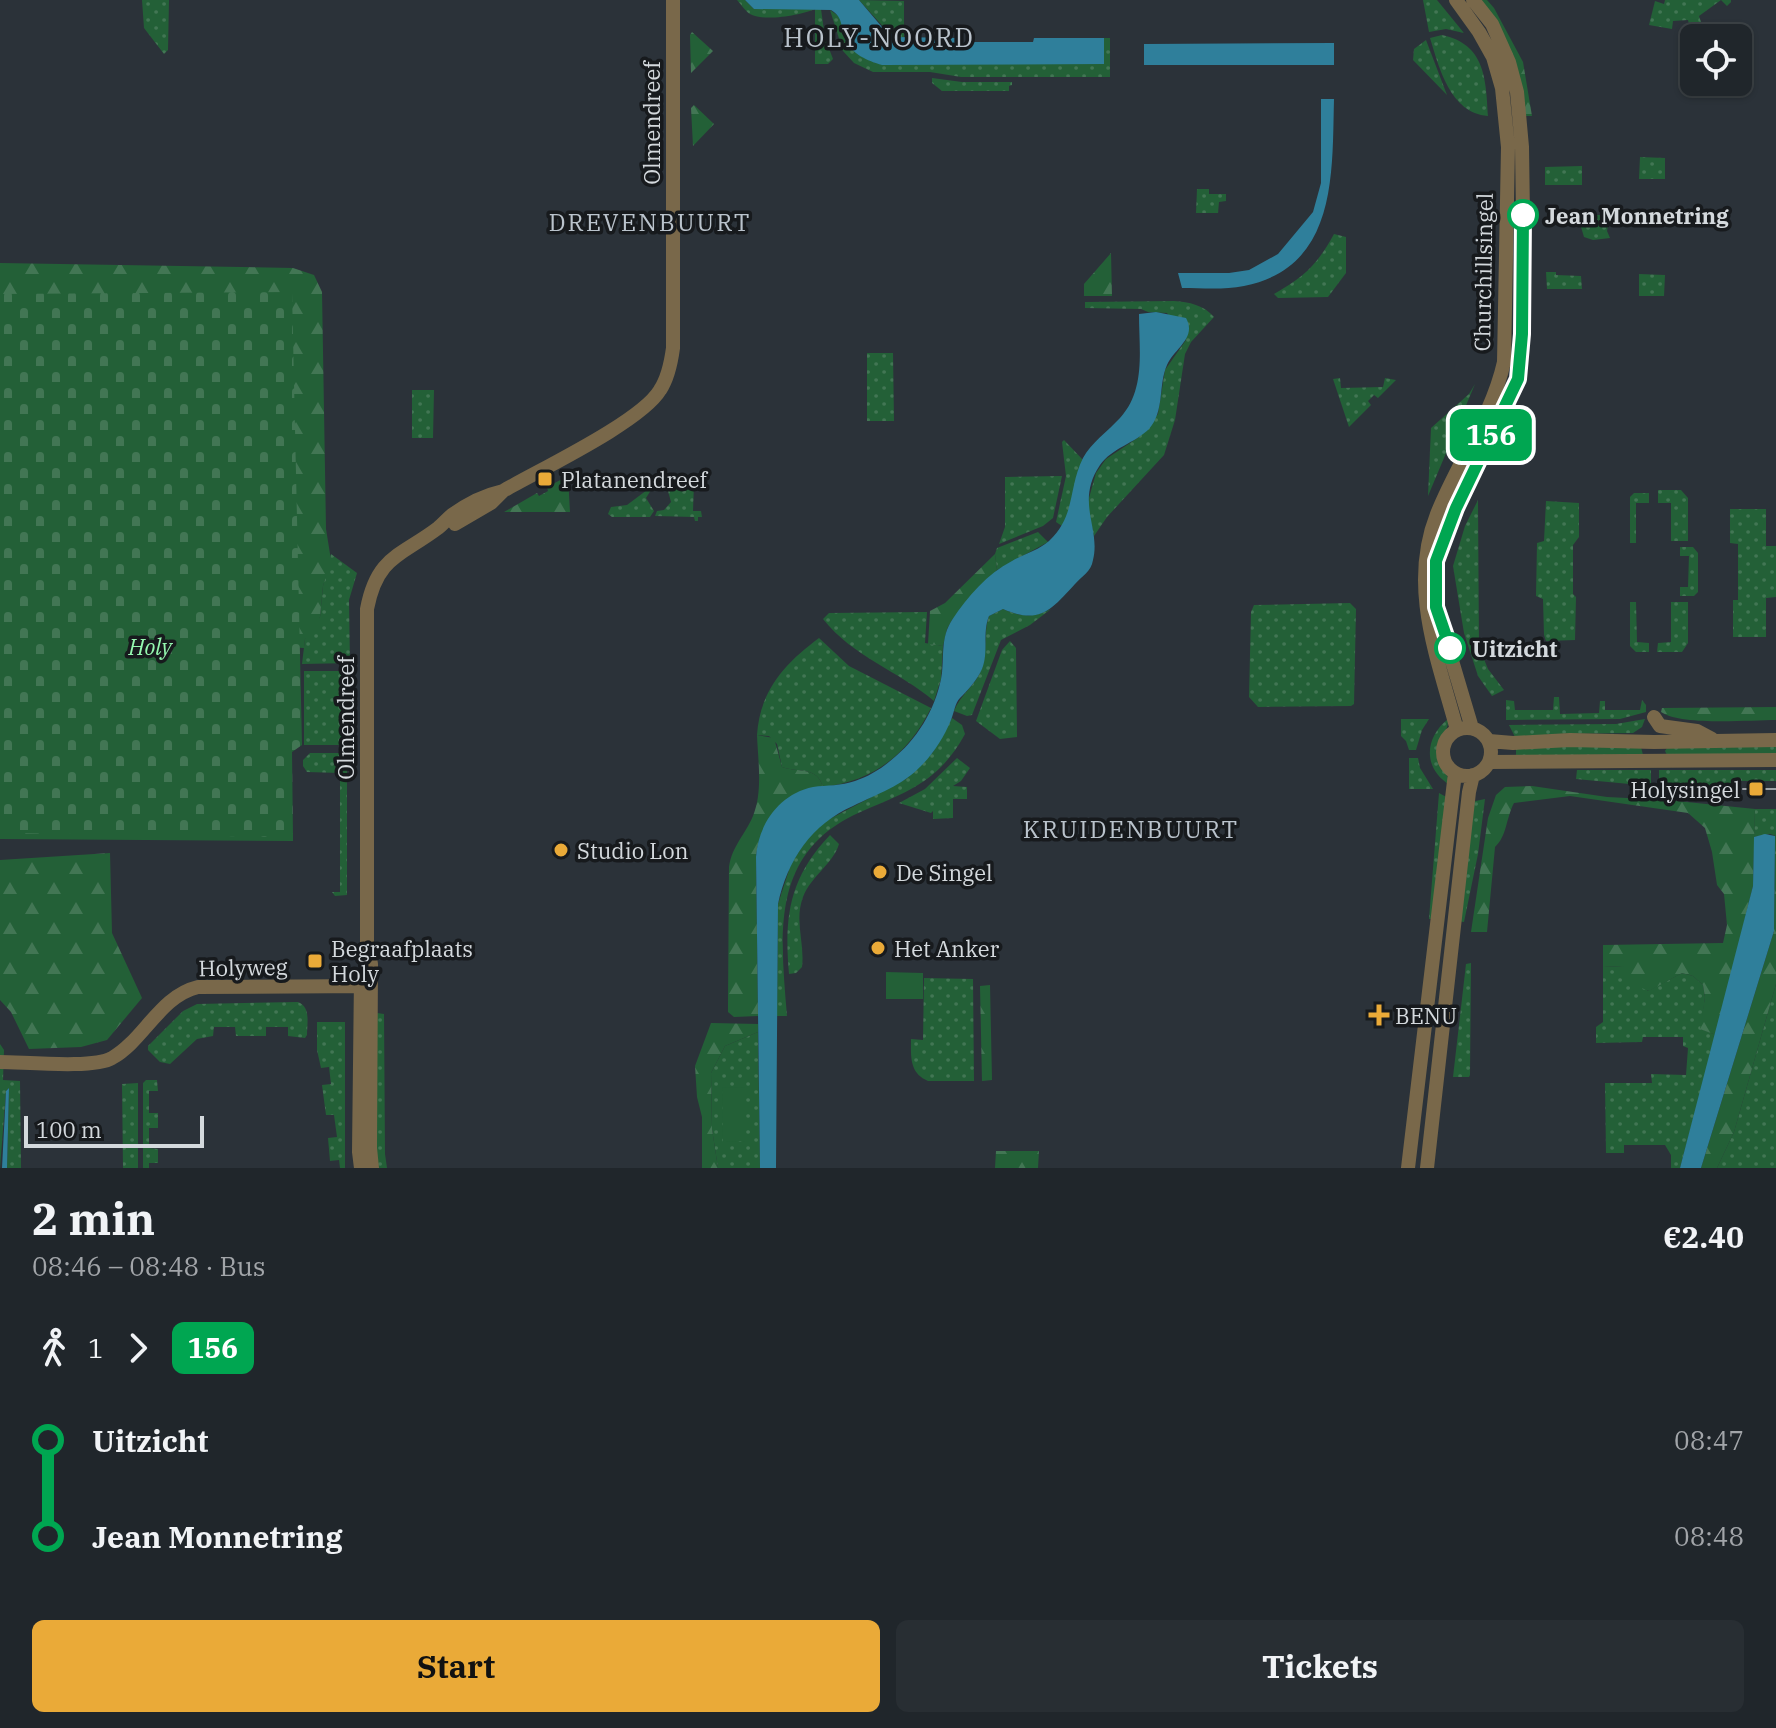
<!DOCTYPE html>
<html lang="en">
<head>
<meta charset="utf-8">
<style>
  :root { --surface:#20262b; --page:#282e33; --text:#f1f3f6; --muted:#a2a5a9; --line:#3d4347; --accent:#eaaa38 }
  body { margin:0; font-family:"IBM Plex Serif",serif; background:var(--page); color:var(--text); height:100vh; display:flex; flex-direction:column; font-size:30px; white-space:nowrap }
  * { box-sizing:border-box; margin:0 }
  p { font-size:26px; color:var(--muted) }
  .icon { flex:none; width:44px; height:44px; fill:none; stroke:currentColor; stroke-width:2; stroke-linecap:round; stroke-linejoin:round }
  .map { position:relative; height:1168px; overflow:hidden }
  .side { display:flex; flex-direction:column; background:var(--surface); flex:1 }
  .side>* { flex:none }
  .badge { padding:0 16px; border-radius:12px; font-size:28px; line-height:52px }
  .fabs { position:absolute; left:1680px; top:24px; display:grid; gap:16px }
  .fabs a { display:grid; place-items:center; width:72px; height:72px; border-radius:12px; background:var(--surface); box-shadow:0 2px 6px #0004,0 0 0 2px var(--line); font-size:40px }
  .scale { position:absolute; left:24px; bottom:20px; width:180px; box-sizing:border-box; padding-left:8px; border:4px solid #d4d9dd; border-top:0; font-size:22px; line-height:28px; white-space:nowrap; color:#d4d9dd; -webkit-text-stroke:6px #171a1d; paint-order:stroke }
  .map>.badge { position:absolute; translate:-50% -50%; box-shadow:0 0 0 4px #fff }
  .legs { display:flex; align-items:center; gap:12px; height:88px; padding:0 32px; font-size:26px }
  .legs p { margin-inline-start:auto }
  .headline { display:flex; align-items:center; justify-content:space-between; height:136px; padding:0 32px }
  h1 { font-size:44px; font-weight:800; line-height:60px }
  .cta { display:flex; gap:16px; margin-top:auto; padding:16px 32px }
  .cta a { flex:1; height:92px; border-radius:12px; background:var(--accent); color:#111; font-size:32px; font-weight:800; line-height:92px; text-align:center }
  .cta a+a { background:var(--page); color:var(--text) }
  ul { padding:0 32px; list-style:none }
  li { display:flex; align-items:center; gap:28px; height:96px; font-size:30px }
  li i { display:grid; place-items:center; width:12px; height:100%; margin:0 10px; background:currentColor }
  li i::after { content:''; width:20px; height:20px; margin:-10px; border:6px solid; border-radius:50%; background:var(--surface) }
  li p { margin-inline-start:auto }
  li:first-child i { background:linear-gradient(#0000 50%,currentColor 0) }
  li:last-child i { background:linear-gradient(currentColor 50%,#0000 0) }
  .map>svg:first-child { display:block }
  .grass { fill:url(#grass-dots) }
  .forest { fill:url(#forest-firs) }
  .cemetery { fill:url(#cemetery-stones) }
  .pitch { fill:#236037 }
  .water { fill:#2f7f9b }
  .lines { fill:none; stroke-linecap:round; stroke-linejoin:round }
  .minor { stroke:#79684a; stroke-width:14 }
  .tram { stroke:#9fa4a9; stroke-width:2 }
  .line-1-casing { stroke:#fff; stroke-width:18 }
  .line-1 { stroke:#00a651; stroke-width:12 }
  .stop-1-dot { fill:#fff; stroke:#00a651; stroke-width:4 }
  .poi-dot { fill:#eaaa38; stroke:#171a1d; stroke-width:3 }
  .labels { text-anchor:middle; dominant-baseline:central; stroke-width:7; stroke-linejoin:round; paint-order:stroke }
  .street-label { font-size:22px; fill:#d4d9dd; stroke:#171a1d }
  .stop-label { font-size:22px; font-weight:bold; fill:#d4d9dd; stroke:#171a1d; text-anchor:start }
  .poi-label { font-size:22px; fill:#d4d9dd; stroke:#171a1d; text-anchor:start }
  .park-label { font-size:22px; font-style:italic; fill:#95f9b0; stroke:#171a1d }
  .neighbourhood-label { font-size:24px; letter-spacing:2px; fill:#bac3cc; stroke:#171a1d }
  .quarter-label { font-size:26px; letter-spacing:2px; fill:#bac3cc; stroke:#171a1d }
</style>
</head>
<body>
<div class="map">
<svg width="1776" height="1168" viewBox="0 0 1776 1168">
  <defs>
    <pattern id="grass-dots" width="8" height="8" patternUnits="userSpaceOnUse" patternTransform="scale(2)"><rect width="8" height="8" fill="#236037"/><path d="M2 2h.1M6 6h.1" fill="none" stroke="#427654" stroke-width="1.8" stroke-linecap="round"/></pattern>
    <pattern id="forest-firs" width="22" height="20" patternUnits="userSpaceOnUse" patternTransform="scale(2)"><rect width="22" height="20" fill="#236037"/><path d="M5 1l3.5 6h-7zM16 11l3.5 6h-7z" fill="#427654"/></pattern>
    <pattern id="cemetery-stones" width="16" height="16" patternUnits="userSpaceOnUse" patternTransform="scale(2)"><rect width="16" height="16" fill="#236037"/><path d="M2 7V4a2 2 0 0 1 4 0v3zM10 15v-3a2 2 0 0 1 4 0v3z" fill="#427654"/></pattern>
  </defs>
  <rect width="100%" height="100%" fill="#2b3239"/>
  <path class="grass" d="M 142,0 L 169,0 L 168,50 L 164,54 L 144,28 Z
    M 737,0 L 745,0 L 754,9 L 821,9 L 825,38 L 833,59 L 828,64 L 815,64 L 815,9 C 802,15 763,22 750,14 C 745,11 741,4 737,0 Z
    M 859,0 L 904,1 L 904,38 L 888,32 Z
    M 1423,0 L 1437,0 L 1464,33 L 1446,29 L 1429,32 Z
    M 1665,0 L 1731,0 L 1731,2 L 1727,6 L 1721,0 L 1699,16 L 1701,22 L 1690,28 L 1688,20 L 1673,21 L 1672,29 L 1649,25 L 1655,1 L 1664,4 Z
    M 830,10 L 840,17 L 850,45 L 875,63 L 1104,64 L 1104,38 L 1110,38 L 1110,77 L 961,77 L 930,72 L 873,72 L 854,63 L 843,51 Z
    M 1442,35 C 1485,44 1486,79 1488,116 C 1450,113 1439,67 1430,38 Z
    M 1426,40 L 1447,95 L 1413,60 L 1414,49 Z
    M 932,78 L 962,82 L 1012,82 L 1012,85 L 1009,86 L 1009,91 L 942,91 L 932,83 Z
    M 1640,157 L 1665,158 L 1665,179 L 1639,179 Z
    M 1582,166 L 1582,185 L 1545,185 L 1545,167 Z
    M 1197,189 L 1209,189 L 1209,194 L 1226,194 L 1226,201 L 1219,202 L 1218,213 L 1196,213 Z
    M 1591,215 L 1610,215 L 1607,231 L 1610,238 L 1593,240 L 1584,237 L 1581,227 L 1585,218 Z
    M 1334,234 L 1346,237 L 1346,273 L 1328,297 L 1278,298 L 1274,294 C 1304,277 1317,265 1334,234 Z
    M 1546,272 L 1556,272 L 1556,275 L 1581,276 L 1582,289 L 1547,289 Z
    M 1639,274 L 1665,275 L 1664,296 L 1639,296 Z
    M 1174,301 C 1189,302 1204,305 1214,317 L 1191,342 L 1185,354 L 1175,420 L 1164,455 L 1107,517 L 1094,536 L 1087,505 L 1096,473 L 1106,459 L 1139,437 L 1158,414 L 1165,370 L 1186,340 L 1167,313 L 1148,312 L 1141,309 L 1085,308 L 1085,302 Z
    M 867,353 L 893,353 L 894,421 L 867,421 Z
    M 1340,378 L 1341,388 L 1383,387 L 1385,378 L 1396,380 L 1378,398 L 1374,395 L 1368,401 L 1371,405 L 1349,427 L 1333,379 Z
    M 1475,384 L 1428,496 L 1431,428 L 1469,394 Z
    M 412,390 L 434,390 L 433,438 L 412,438 Z
    M 1064,440 L 1083,460 L 1066,520 L 1062,526 L 1056,522 L 1066,476 L 1062,442 Z
    M 1062,476 L 1053,518 L 1043,526 L 999,544 L 1005,527 L 1005,477 Z
    M 668,483 L 694,483 L 693,511 L 701,511 L 702,517 L 698,517 L 698,521 L 695,521 L 694,517 L 655,516 L 657,511 L 664,510 L 671,502 L 668,491 L 671,487 Z
    M 655,484 L 662,484 L 660,489 L 651,490 L 646,498 L 654,511 L 650,517 L 612,517 L 608,514 L 611,507 L 627,505 Z
    M 1658,490 L 1681,490 L 1688,498 L 1688,541 L 1671,541 L 1671,503 L 1658,503 Z
    M 1634,493 L 1649,493 L 1649,503 L 1636,503 L 1636,543 L 1630,543 L 1630,497 Z
    M 1478,500 L 1479,647 L 1488,669 L 1504,690 L 1492,696 L 1478,676 L 1464,633 L 1453,566 L 1465,526 Z
    M 1546,501 L 1579,503 L 1579,537 L 1573,545 L 1573,594 L 1576,597 L 1575,640 L 1546,641 L 1544,635 L 1543,599 L 1536,596 L 1537,543 L 1544,541 Z
    M 1730,509 L 1766,509 L 1766,546 L 1776,546 L 1776,597 L 1766,598 L 1766,637 L 1733,637 L 1733,600 L 1738,600 L 1738,544 L 1730,543 Z
    M 1038,532 L 1048,542 L 997,570 L 995,554 L 997,548 Z
    M 1680,547 L 1693,547 L 1698,553 L 1698,592 L 1694,596 L 1680,596 L 1680,587 L 1688,587 L 1689,556 L 1680,556 Z
    M 331,554 L 357,573 L 349,600 L 350,663 L 302,664 L 305,639 L 320,617 L 323,586 Z
    M 1630,602 L 1636,602 L 1637,642 L 1649,643 L 1649,652 L 1636,652 L 1630,646 Z
    M 1671,602 L 1688,602 L 1688,643 L 1682,652 L 1657,652 L 1658,643 L 1671,642 Z
    M 1350,603 L 1356,609 L 1354,704 L 1351,706 L 1258,707 L 1249,697 L 1251,612 L 1254,605 Z
    M 1003,609 C 1021,617 1034,618 1051,609 L 1030,625 L 1001,640 L 972,715 L 967,716 L 954,711 C 960,695 977,684 982,668 C 988,651 983,633 989,616 Z
    M 927,612 L 925,643 L 943,646 L 941,679 L 934,701 C 899,671 853,657 823,619 L 829,613 Z
    M 819,638 L 849,666 L 931,708 C 908,754 874,781 823,787 C 817,766 799,773 782,767 L 777,744 L 769,736 L 757,735 C 760,691 784,664 819,638 Z
    M 1010,641 L 1016,648 L 1017,737 L 1000,739 L 976,721 L 1002,650 Z
    M 304,671 L 347,671 L 347,745 L 304,745 Z
    M 1554,697 L 1559,697 L 1560,714 L 1599,713 L 1600,701 L 1605,701 L 1605,710 L 1640,710 L 1642,700 L 1646,705 L 1646,712 L 1620,719 L 1506,720 L 1506,700 L 1514,701 L 1515,710 L 1553,710 Z
    M 952,718 L 962,725 L 965,734 C 940,780 910,791 865,810 C 770,849 780,931 787,1016 L 777,1016 L 778,904 L 791,864 L 805,842 L 822,823 L 906,779 L 933,752 Z
    M 1401,719 L 1429,719 L 1422,730 L 1416,750 L 1409,750 L 1406,741 L 1401,736 Z
    M 1448,719 C 1449,732 1438,739 1438,752 C 1438,764 1448,773 1450,785 C 1423,769 1424,738 1448,719 Z
    M 1645,719 L 1642,727 L 1633,733 L 1552,734 L 1516,739 L 1509,725 L 1616,724 Z
    M 1636,746 L 1641,747 L 1643,755 L 1516,758 L 1516,747 Z
    M 1776,746 L 1776,757 L 1667,755 L 1665,751 L 1667,748 Z
    M 347,753 L 347,895 L 335,896 L 332,892 L 340,892 L 340,773 L 307,772 L 303,766 L 303,760 L 310,753 Z
    M 957,758 L 970,768 L 961,781 L 953,786 L 967,787 L 967,799 L 953,799 L 953,818 L 933,819 L 933,811 L 931,813 L 899,803 L 925,789 Z
    M 1409,758 L 1418,758 L 1420,768 L 1433,789 L 1409,789 Z
    M 1577,770 L 1651,770 L 1651,786 L 1576,779 Z
    M 1659,770 L 1776,770 L 1776,781 L 1739,781 L 1737,795 L 1659,787 Z
    M 1439,793 L 1450,799 L 1435,919 L 1429,919 Z
    M 1485,799 L 1478,854 L 1464,922 L 1457,921 L 1471,802 Z
    M 1755,809 L 1776,809 L 1776,836 L 1770,834 L 1754,837 Z
    M 830,835 L 839,844 C 833,864 811,876 803,897 C 794,921 805,943 802,967 L 796,973 L 789,974 C 784,917 789,878 830,835 Z
    M 1471,963 L 1470,1075 L 1469,1077 L 1453,1077 L 1466,964 Z
    M 1623,966 L 1648,991 L 1682,973 L 1693,976 L 1703,985 L 1705,997 L 1701,1029 L 1716,1035 L 1680,1168 L 1671,1168 L 1671,1155 L 1665,1145 L 1624,1145 L 1624,1153 L 1606,1153 L 1605,1083 L 1652,1083 L 1651,1074 L 1686,1075 L 1688,1048 L 1683,1046 L 1683,1037 L 1643,1037 L 1642,1042 L 1596,1043 L 1596,1027 L 1603,1022 L 1603,967 Z
    M 924,978 L 973,979 L 974,1081 L 928,1081 C 909,1073 911,1056 911,1039 L 923,1040 Z
    M 1776,984 L 1776,1168 L 1717,1168 L 1734,1132 Z
    M 298,1002 C 311,1007 307,1023 307,1035 L 305,1038 L 288,1036 L 288,1027 L 266,1027 L 266,1036 L 236,1036 L 235,1027 L 214,1027 L 213,1036 L 197,1039 L 170,1064 L 160,1062 L 148,1050 L 148,1046 L 183,1011 L 197,1004 Z
    M 377,1013 L 384,1014 L 385,1154 L 387,1168 L 376,1168 Z
    M 317,1022 L 345,1022 L 345,1168 L 340,1168 L 339,1160 L 330,1161 L 328,1138 L 337,1137 L 334,1115 L 326,1115 L 322,1085 L 331,1084 L 329,1067 L 321,1068 L 317,1050 Z
    M 758,1032 L 760,1168 L 718,1168 L 712,1129 L 711,1073 L 725,1046 Z
    M 0,1044 L 4,1050 L 3,1080 L 20,1081 L 21,1168 L 7,1168 L 9,1088 L 6,1091 L 0,1168 Z
    M 146,1080 L 157,1080 L 158,1091 L 149,1091 L 149,1113 L 158,1113 L 158,1128 L 149,1128 L 149,1148 L 158,1149 L 158,1163 L 149,1163 L 149,1168 L 143,1168 L 143,1083 Z
    M 138,1083 L 138,1168 L 123,1168 L 122,1084 Z"/>
  <path class="forest" d="M 1479,0 L 1487,0 L 1494,8 L 1523,62 L 1532,116 L 1523,116 Z
    M 692,32 L 713,51 L 691,73 L 690,35 Z
    M 694,105 L 714,124 L 693,146 L 691,108 Z
    M 1111,253 L 1112,296 L 1084,296 L 1084,284 Z
    M 0,263 L 293,268 L 314,275 L 322,292 L 326,529 L 331,560 L 323,586 L 320,617 L 313,635 L 305,639 L 304,648 L 286,647 L 0,433 Z
    M 568,476 L 570,512 L 504,512 L 537,493 L 539,496 L 548,491 L 547,487 Z
    M 995,554 L 997,570 L 952,620 L 947,629 L 943,646 L 928,644 L 930,611 L 945,603 Z
    M 1776,707 L 1776,720 C 1748,720 1682,726 1661,712 L 1662,708 Z
    M 757,735 L 774,738 L 782,767 C 799,773 817,766 823,787 C 787,790 759,822 756,857 L 758,1016 L 734,1017 L 728,1012 L 728,1004 L 729,867 C 732,846 745,835 753,816 C 763,792 758,761 757,735 Z
    M 1532,786 L 1607,797 L 1667,800 L 1755,809 L 1753,886 L 1716,1035 L 1700,1029 L 1705,997 L 1703,985 L 1693,976 L 1682,973 L 1649,991 L 1624,981 L 1623,966 L 1603,967 L 1603,945 L 1723,943 L 1727,925 L 1724,894 L 1717,885 L 1712,852 L 1705,828 L 1688,813 L 1570,796 L 1514,803 C 1506,818 1507,836 1495,847 L 1487,932 L 1471,932 L 1488,818 L 1496,795 L 1505,787 Z
    M 0,828 L 293,833 L 293,841 L 0,839 Z
    M 1775,836 L 1776,836 L 1776,984 L 1734,1132 L 1717,1168 L 1701,1168 L 1774,931 Z
    M 110,853 L 112,933 L 142,998 L 107,1040 L 81,1047 L 29,1049 L 11,1012 L 0,1000 L 0,860 Z
    M 990,985 L 992,1080 L 982,1081 L 980,986 Z
    M 711,1023 L 758,1024 L 758,1032 L 725,1046 L 711,1073 L 712,1129 L 718,1168 L 702,1168 L 702,1117 L 697,1097 L 695,1066 Z
    M 996,1151 L 1039,1151 L 1038,1168 L 995,1168 Z"/>
  <path class="cemetery" d="M 292,292 L 302,745 L 292,752 L 293,837 L 0,833 L 0,294 Z"/>
  <path class="pitch" d="M 886,972 L 923,973 L 923,999 L 886,999 Z
    M 745,1087 L 745,1141 L 723,1142 L 722,1088 Z"/>
  <path class="water" d="M 745,0 L 859,0 L 882,27 L 896,37 L 958,38 L 959,42 L 1033,42 L 1034,38 L 1104,38 L 1104,64 L 882,65 C 868,61 851,54 845,39 C 840,26 844,18 831,10 L 754,9 Z
    M 1334,43 L 1334,65 L 1144,65 L 1144,44 Z
    M 1321,99 L 1334,99 C 1332,173 1338,267 1244,286 C 1224,290 1202,288 1182,288 L 1178,273 L 1229,273 L 1249,270 L 1278,254 L 1313,212 L 1321,183 Z
    M 1156,312 L 1186,318 C 1197,338 1175,348 1167,365 C 1158,385 1165,411 1149,429 C 1135,443 1112,448 1100,465 C 1075,502 1101,528 1093,560 C 1091,572 1082,576 1075,584 C 1051,610 1040,625 1003,609 L 989,616 C 982,633 989,652 982,669 C 978,679 967,691 960,698 C 955,703 954,713 951,720 C 944,737 934,753 921,766 C 902,786 877,794 853,806 C 812,824 787,860 778,904 L 776,1168 L 760,1168 L 756,857 C 758,825 779,794 813,787 C 827,785 841,786 855,781 C 870,776 884,767 896,756 C 920,736 938,703 942,673 C 944,654 941,637 952,620 C 968,596 987,574 1012,561 C 1024,554 1039,550 1049,541 C 1076,516 1068,488 1083,458 C 1091,443 1108,431 1120,418 C 1146,390 1139,350 1139,314 Z
    M 1765,834 L 1775,836 L 1775,839 L 1774,931 L 1701,1168 L 1680,1168 L 1753,886 L 1754,837 Z
    M 9,1088 L 7,1168 L 2,1168 L 6,1091 Z"/>
  <g class="lines">
    <path class="minor" d="M 1456,0 L 1479,32 L 1493,57 L 1502,88 L 1508,147 L 1504,362 C 1492,416 1457,463 1437,514 C 1408,587 1438,659 1457,730
      M 455,524 L 491,503 L 503,491 C 539,470 641,422 660,390 C 668,378 671,363 673,348 L 673,0
      M 1654,717 L 1660,726 L 1697,731 L 1712,739
      M1443 752a24 24 0 1 1 48 0a24 24 0 1 1-48 0Z
      M 1472,728 L 1436,607 L 1436,561 L 1448,524 L 1518,379 L 1522,334 L 1523,215 L 1522,147 L 1517,92 L 1509,62 L 1492,24 L 1473,0
      M 1489,741 L 1513,743 L 1570,740 L 1654,742 L 1776,740
      M 1489,762 L 1776,760
      M 0,1062 C 24,1062 94,1069 112,1058 C 144,1040 160,996 198,987 L 371,986
      M 361,1168 L 359,1152 L 361,977
      M 372,1168 L 370,1148 L 371,964 L 367,943 L 367,609 C 377,556 401,556 438,528 C 443,524 447,519 452,515 C 467,504 485,495 503,491
      M 1408,1168 L 1455,773
      M 1427,1168 L 1469,792 L 1473,775"/>
    <path class="tram" d="M 1743,789 L 1776,789"/>
  </g>
  <g class="lines">
    <g class="line-1-casing">
      <path id="line-1" d="M 1450,648 L 1436,607 L 1436,561 L 1456,508 L 1518,379 L 1522,334 L 1523,215"/>
    </g>
    <use href="#line-1" class="line-1"/>
  </g>
  <g class="stop-1-dot">
    <circle cx="1523" cy="215" r="14"/>
    <circle cx="1450" cy="648" r="14"/>
  </g>
  <g class="poi-dot">
    <rect x="537" y="471" width="16" height="16" rx="4"/>
    <rect x="1748" y="781" width="16" height="16" rx="4"/>
    <circle cx="561" cy="850" r="8"/>
    <circle cx="880" cy="872" r="8"/>
    <circle cx="878" cy="948" r="8"/>
    <rect x="307" y="953" width="16" height="16" rx="4"/>
    <path d="M1375 1003h8v8h8v8h-8v8h-8v-8h-8v-8h8z"/>
  </g>
  <g class="labels">
    <g class="street-label">
      <text transform="translate(651 123) rotate(-90)">Olmendreef</text>
      <text transform="translate(1483 272) rotate(-89)">Churchillsingel</text>
      <text transform="translate(345 718) rotate(-90)">Olmendreef</text>
      <text transform="translate(243 967) rotate(-1)">Holyweg</text>
    </g>
    <g class="stop-label">
      <text x="1545" y="215">Jean Monnetring</text>
      <text x="1472" y="648">Uitzicht</text>
    </g>
    <g class="poi-label">
      <text x="561" y="479">Platanendreef</text>
      <text x="1740" y="789" text-anchor="end">Holysingel</text>
      <text x="577" y="850">Studio Lon</text>
      <text x="896" y="872">De Singel</text>
      <text x="331" y="948">Begraafplaats<tspan x="331" dy="25">Holy</tspan></text>
      <text x="894" y="948">Het Anker</text>
      <text x="1395" y="1015">BENU</text>
    </g>
    <g class="park-label">
      <text x="150" y="646">Holy</text>
    </g>
    <g class="neighbourhood-label">
      <text x="650" y="222">DREVENBUURT</text>
      <text x="1131" y="829">KRUIDENBUURT</text>
    </g>
    <g class="quarter-label">
      <text x="879" y="37">HOLY-NOORD</text>
    </g>
  </g>
</svg>
<div class="fabs">
<a><svg class="icon" aria-label="locate" viewBox="0 0 24 24"><circle cx="12" cy="12" r="6"/><path d="M12 2v4M12 18v4M2 12h4M18 12h4"/></svg></a>
</div>
<div class="scale">100 m</div>
<b class="badge" style="left:1491px;top:435px;background:#00a651;color:#fff">156</b>
</div>
<section class="side">
<div class="headline"><div><h1>2 min</h1><p>08:46 – 08:48 · Bus</p></div><b>€2.40</b></div>
<div class="legs"><svg class="icon" aria-label="walk" viewBox="0 0 24 24"><circle cx="13" cy="4" r="2"/><path d="M13 8l-2 6 4 7M11 14l-3 7M7 12l3-4h3l4 4"/></svg>1<svg class="icon" aria-label="forward" viewBox="0 0 24 24"><path d="M9 5l7 7-7 7"/></svg><b class="badge" style="background:#00a651;color:#fff">156</b></div>
<ul>
<li><i style="color:#00a651"></i><b>Uitzicht</b><p>08:47</p></li>
<li><i style="color:#00a651"></i><b>Jean Monnetring</b><p>08:48</p></li>
</ul>
<div class="cta"><a>Start</a><a>Tickets</a></div>
</section>
</body>
</html>
